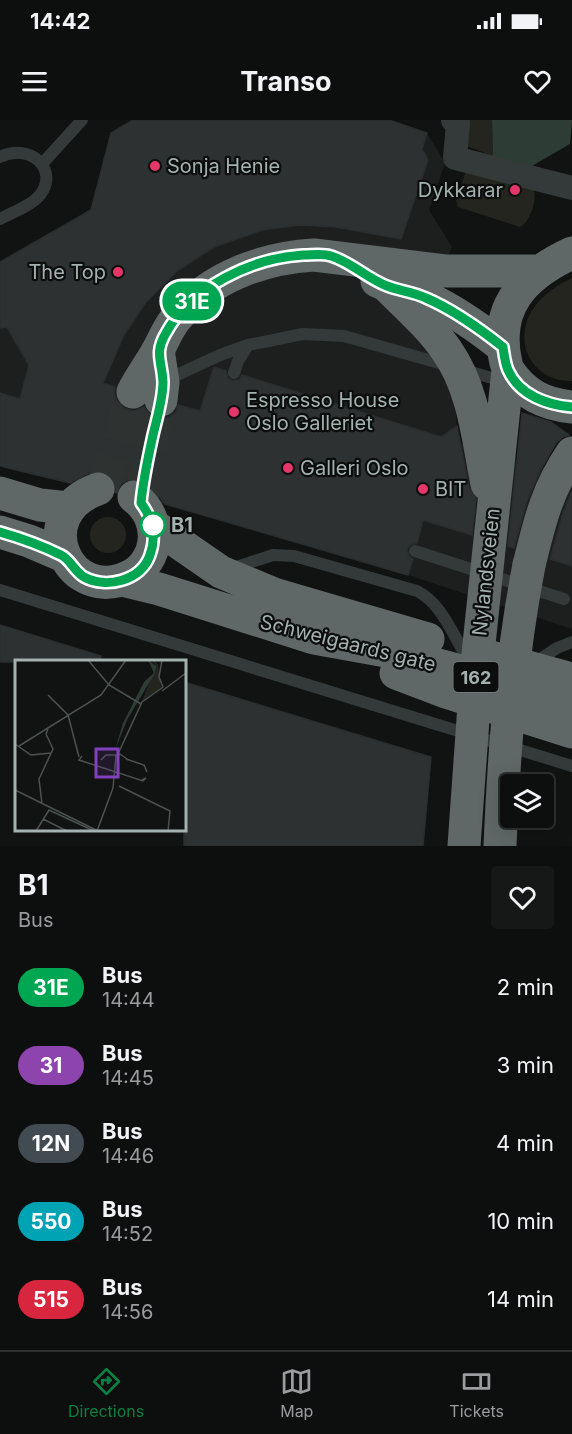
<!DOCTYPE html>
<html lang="en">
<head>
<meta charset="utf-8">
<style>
  :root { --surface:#0d0e0e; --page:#161717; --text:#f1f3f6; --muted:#9a9c9e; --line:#2d2e2e; --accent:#0b8043 }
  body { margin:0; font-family:Inter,sans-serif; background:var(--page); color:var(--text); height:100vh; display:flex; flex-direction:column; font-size:22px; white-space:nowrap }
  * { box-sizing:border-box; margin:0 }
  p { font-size:20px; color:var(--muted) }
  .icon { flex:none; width:33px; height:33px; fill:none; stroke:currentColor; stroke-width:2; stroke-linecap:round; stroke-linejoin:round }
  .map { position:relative; height:726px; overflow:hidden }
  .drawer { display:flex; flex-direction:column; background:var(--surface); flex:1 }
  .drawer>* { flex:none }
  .badge { padding:0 12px; border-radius:20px; font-size:21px; line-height:39px }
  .controls { position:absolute; left:500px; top:654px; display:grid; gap:12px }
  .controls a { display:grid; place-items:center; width:54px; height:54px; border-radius:6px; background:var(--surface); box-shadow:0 6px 24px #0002,0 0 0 2px var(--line); font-size:30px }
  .map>.badge { position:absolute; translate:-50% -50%; box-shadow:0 0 0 3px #fff }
  .round { display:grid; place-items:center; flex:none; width:63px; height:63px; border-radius:6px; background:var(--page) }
  .summary { display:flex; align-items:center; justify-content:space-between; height:102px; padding:0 18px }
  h1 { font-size:28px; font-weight:700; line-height:45px }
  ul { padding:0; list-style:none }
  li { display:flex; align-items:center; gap:18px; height:78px; padding:0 18px }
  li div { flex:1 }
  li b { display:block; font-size:22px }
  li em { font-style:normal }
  li .badge { min-width:66px; font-weight:700; text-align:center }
  .status { display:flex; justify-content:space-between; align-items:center; height:42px; padding:0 30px; background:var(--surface); direction:ltr }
  .status svg { height:16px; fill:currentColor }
  header { display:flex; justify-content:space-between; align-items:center; height:78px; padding:0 18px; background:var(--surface); font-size:27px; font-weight:700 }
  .tabs { display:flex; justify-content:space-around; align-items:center; height:84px; border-top:2px solid var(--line); background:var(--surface); font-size:16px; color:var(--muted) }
  .tabs a { display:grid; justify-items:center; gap:3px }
  .tabs .current { color:var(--accent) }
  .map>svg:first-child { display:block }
  .built { fill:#1d1f1f }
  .green { fill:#24251e }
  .water { fill:#2d3c35 }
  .building { fill:#2e3131; stroke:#2b2e2e; stroke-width:1.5 }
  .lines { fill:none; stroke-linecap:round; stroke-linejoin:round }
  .highway-tunnel { stroke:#2e3231; stroke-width:33; stroke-dasharray:33 16; stroke-linecap:butt }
  .lane { stroke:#343939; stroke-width:12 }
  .street { stroke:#343939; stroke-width:24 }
  .highway { stroke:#5f6866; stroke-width:33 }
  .highway-bridge { stroke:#5f6866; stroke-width:33 }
  .line-casing { stroke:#fff; stroke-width:14 }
  .line { stroke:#00a651; stroke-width:9 }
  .poi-dot { fill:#e53669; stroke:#0c0d0d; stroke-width:2 }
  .stop-dot { fill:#fff; stroke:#00a651; stroke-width:3 }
  .labels { text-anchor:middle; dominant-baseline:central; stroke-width:4.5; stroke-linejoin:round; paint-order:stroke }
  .shield { fill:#0c0d0d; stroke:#76807e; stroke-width:1.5 }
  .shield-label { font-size:18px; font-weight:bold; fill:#a3b2ae }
  .poi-label { font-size:20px; fill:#a3b2ae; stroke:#0c0d0d; text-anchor:start }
  .stop-label { font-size:20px; font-weight:bold; fill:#a3b2ae; stroke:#0c0d0d; text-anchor:start }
  .street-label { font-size:20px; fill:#a3b2ae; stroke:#0c0d0d }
  .inset-road { fill:none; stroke:#4b5250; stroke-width:1.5 }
  .view { fill:#8140bc; fill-opacity:0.15; stroke:#8140bc; stroke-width:3 }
  .inset-edge { fill:none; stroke:#a3b2ae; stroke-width:3 }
</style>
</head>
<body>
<div class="status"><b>14:42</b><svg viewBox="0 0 49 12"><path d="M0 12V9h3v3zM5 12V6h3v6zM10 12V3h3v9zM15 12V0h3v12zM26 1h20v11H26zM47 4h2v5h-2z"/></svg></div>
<header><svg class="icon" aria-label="menu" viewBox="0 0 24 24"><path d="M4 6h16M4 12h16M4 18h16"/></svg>Transo<svg class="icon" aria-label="heart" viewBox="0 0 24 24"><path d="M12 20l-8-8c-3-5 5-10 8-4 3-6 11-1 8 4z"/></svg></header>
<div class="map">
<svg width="572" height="726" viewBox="0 0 572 726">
  <rect width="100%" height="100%" fill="#111212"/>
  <path class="built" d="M 133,0 L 389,0 L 427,13 L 445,43 L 429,90 L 452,127 L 416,216 L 442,247 L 455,286 L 459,323 L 572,356 L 572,509 L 408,455 L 182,388 L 0,346 L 0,142 L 91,90 L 111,13 Z"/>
  <path class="green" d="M 467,0 L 492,0 L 493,36 L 464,25 Z
    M 466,51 L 533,69 C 538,78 530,102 520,107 L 458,87 L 456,80 Z
    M 572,158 L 572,261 C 538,262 515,231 528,198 C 536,180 554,166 572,158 Z
    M90 415a18 18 0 1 1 36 0a18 18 0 1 1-36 0Z"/>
  <path class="water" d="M 492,0 L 572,0 L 570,24 L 530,47 L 493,36 Z"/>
  <path class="building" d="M 133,0 L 389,0 L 427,13 L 422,29 L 428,40 L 401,119 L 336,107 L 300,105 L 262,110 L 214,127 L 177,151 L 146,182 L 124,215 L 103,263 L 115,267 L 114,273 L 117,281 L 124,288 L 134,291 L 144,287 L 150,295 L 160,299 L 169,297 L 176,292 L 178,285 L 200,291 L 214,247 L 226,251 L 228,258 L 232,261 L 239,260 L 242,255 L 441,317 L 457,306 L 469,368 L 476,378 L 472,415 L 423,400 L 417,423 L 410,425 L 407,429 L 409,436 L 413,439 L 408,455 L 165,384 L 153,368 L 138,359 L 127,360 L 120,365 L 116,373 L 117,369 L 114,359 L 107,353 L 99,350 L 89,353 L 70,363 L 0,346 L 0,273 L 20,279 L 29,245 L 7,207 L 0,208 L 0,142 L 91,90 L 111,13 Z
    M 522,293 L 551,302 L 569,315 L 563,317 L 556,323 L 539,353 L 527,381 L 514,428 L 508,426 Z
    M 572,371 L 572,446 L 550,439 L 563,393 Z
    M 0,505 L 101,536 L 100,542 L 0,542 Z
    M 184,562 L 431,637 L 423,726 L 184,726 Z"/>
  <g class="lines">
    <path class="highway-tunnel" d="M 102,368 L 114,337 L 133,272
      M 142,379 L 146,347 L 161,280"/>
    <path class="lane" d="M 0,37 C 29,22 60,49 40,75 C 31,86 13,92 0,99
      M 42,44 L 82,0
      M 234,253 L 238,241 L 248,225
      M 164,261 L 220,235 L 248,225 L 303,214 L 344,216 L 506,262
      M 415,431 L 564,479
      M 230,449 L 273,435 L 294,436 L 417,471 C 439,482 450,508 462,529
      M 0,470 L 572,646
      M 534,543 L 557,528 L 572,522"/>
    <path class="street" d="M 453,0 L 458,3 L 455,38 L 572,68"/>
    <path class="highway" d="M 377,161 C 393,169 411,170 427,178 C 454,190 479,208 503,227
      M 158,230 L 163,262 L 161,280
      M 506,243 C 493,187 524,155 572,133
      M 133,272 C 140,258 149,246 157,232 C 164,220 168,207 178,196 C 212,156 264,138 314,135 L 445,151 L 538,151
      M 98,369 C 26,394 69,489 132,455 C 144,449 153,434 154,421 C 156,404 148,387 134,377
      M 0,373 L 40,385 L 69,388
      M 153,405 L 221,452 L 274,474 L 428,519
      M 0,412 L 29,421 L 64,436
      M 529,445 C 540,401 546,372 572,333
      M 122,460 L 159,469 L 314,518 L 386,531 L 479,556 L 572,589
      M 487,536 L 572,559
      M 396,553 L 446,572 L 572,612"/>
    <path class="highway-bridge" d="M 387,166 C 407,186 431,207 447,231 C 474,269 478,320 487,364
      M 508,250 C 524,274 543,284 572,287
      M 464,726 L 477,543 L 508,250
      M 500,726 C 504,632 511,538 529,445"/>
  </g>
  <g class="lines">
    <g class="line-casing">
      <path id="line" d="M 0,412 C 21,418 41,425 61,435 C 70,439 74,451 84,457 C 106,469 141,461 150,435 C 157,415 153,399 141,383 C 143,360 148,338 153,315 C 157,298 163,279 163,262 C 162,241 154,233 166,213 C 191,167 252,138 303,135 C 312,135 323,133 331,136 C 351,142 368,159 387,166 C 400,171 414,172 426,178 C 454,190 479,208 503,227 C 504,234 505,243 508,250 C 519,275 547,285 572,287"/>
    </g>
    <use href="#line" class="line"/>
  </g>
  <g class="poi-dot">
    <circle cx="155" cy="46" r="6"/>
    <circle cx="515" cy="70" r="6"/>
    <circle cx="118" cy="152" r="6"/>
    <circle cx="234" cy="292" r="6"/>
    <circle cx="288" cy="348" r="6"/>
    <circle cx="423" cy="369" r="6"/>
  </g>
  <circle class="stop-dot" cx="153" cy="405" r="12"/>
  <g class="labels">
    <rect class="shield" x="453.5" y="542" width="45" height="30" rx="4.5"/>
    <g class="shield-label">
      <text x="476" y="557">162</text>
    </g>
    <g class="poi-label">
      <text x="167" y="46">Sonja Henie</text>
      <text x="503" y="70" text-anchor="end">Dykkarar</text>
      <text x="106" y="152" text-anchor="end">The Top</text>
      <text x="246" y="280">Espresso House<tspan x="246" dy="23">Oslo Galleriet</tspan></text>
      <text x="300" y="348">Galleri Oslo</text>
      <text x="435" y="369">BIT</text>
    </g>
    <g class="stop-label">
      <text x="171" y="405">B1</text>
    </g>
    <g class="street-label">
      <text transform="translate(486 452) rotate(-84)">Nylandsveien</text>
      <text transform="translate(348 523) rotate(14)">Schweigaards gate</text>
    </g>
  </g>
  <g transform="translate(15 540)">
    <rect width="171" height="171" fill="#111212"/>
    <path d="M 137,0 L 143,4 L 146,27 L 127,41 L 141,6 Z" fill="#24251e"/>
    <path d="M 133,0 L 141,6 L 140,13 L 112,60 L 100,90 L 108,63 L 129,22 L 139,13 Z" fill="#2d3c35"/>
    <path class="inset-road" d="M 73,0 L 94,25 L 126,44M 147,31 L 171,13M 33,35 L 53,55 L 64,97M 0,84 L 16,95 L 36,93M 4,86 L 86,35 L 111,0M 103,94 L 127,42 L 148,27 L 144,17 L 147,0M 67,96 L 64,100 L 128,121 L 131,118 L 127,120M 111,99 L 129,105 L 132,112M 86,100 L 91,95 L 102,95M 104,126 L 155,151 L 153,171M 0,130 L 83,171M 27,144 L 24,119 L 38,89 L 31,74 L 33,69M 28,159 L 52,171M 21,171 L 34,150 L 79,171M 82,171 L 98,128 L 101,96 L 105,94 L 112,99"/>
    <path class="view" d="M 81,89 L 103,89 L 103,117 L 81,117 Z"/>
    <rect width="171" height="171" class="inset-edge"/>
  </g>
</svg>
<div class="controls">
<a><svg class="icon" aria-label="layers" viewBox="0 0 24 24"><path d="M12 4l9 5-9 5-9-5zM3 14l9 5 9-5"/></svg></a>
</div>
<b class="badge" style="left:192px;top:181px;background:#00a651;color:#fff">31E</b>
</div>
<section class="drawer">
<div class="summary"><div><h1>B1</h1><p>Bus</p></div><a class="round"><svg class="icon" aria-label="heart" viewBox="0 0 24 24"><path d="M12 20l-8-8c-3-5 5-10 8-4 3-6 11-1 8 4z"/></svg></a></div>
<ul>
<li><span class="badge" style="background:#00a651;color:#fff">31E</span><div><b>Bus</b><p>14:44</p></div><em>2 min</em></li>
<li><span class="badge" style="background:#8e44ad;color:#fff">31</span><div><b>Bus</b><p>14:45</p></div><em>3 min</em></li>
<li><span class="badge" style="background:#424a52;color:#fff">12N</span><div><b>Bus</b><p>14:46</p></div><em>4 min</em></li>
<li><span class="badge" style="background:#00a3b4;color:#fff">550</span><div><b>Bus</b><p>14:52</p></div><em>10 min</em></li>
<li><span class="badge" style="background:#d7263d;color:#fff">515</span><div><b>Bus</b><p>14:56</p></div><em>14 min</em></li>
</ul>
</section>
<nav class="tabs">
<a class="current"><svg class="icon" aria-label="directions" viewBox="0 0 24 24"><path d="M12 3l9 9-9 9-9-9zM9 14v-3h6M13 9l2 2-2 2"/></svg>Directions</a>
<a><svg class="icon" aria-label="map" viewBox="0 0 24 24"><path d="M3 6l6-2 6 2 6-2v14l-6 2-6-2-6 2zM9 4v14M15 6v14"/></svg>Map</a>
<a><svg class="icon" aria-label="tickets" viewBox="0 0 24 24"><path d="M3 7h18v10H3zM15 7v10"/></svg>Tickets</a>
</nav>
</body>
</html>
